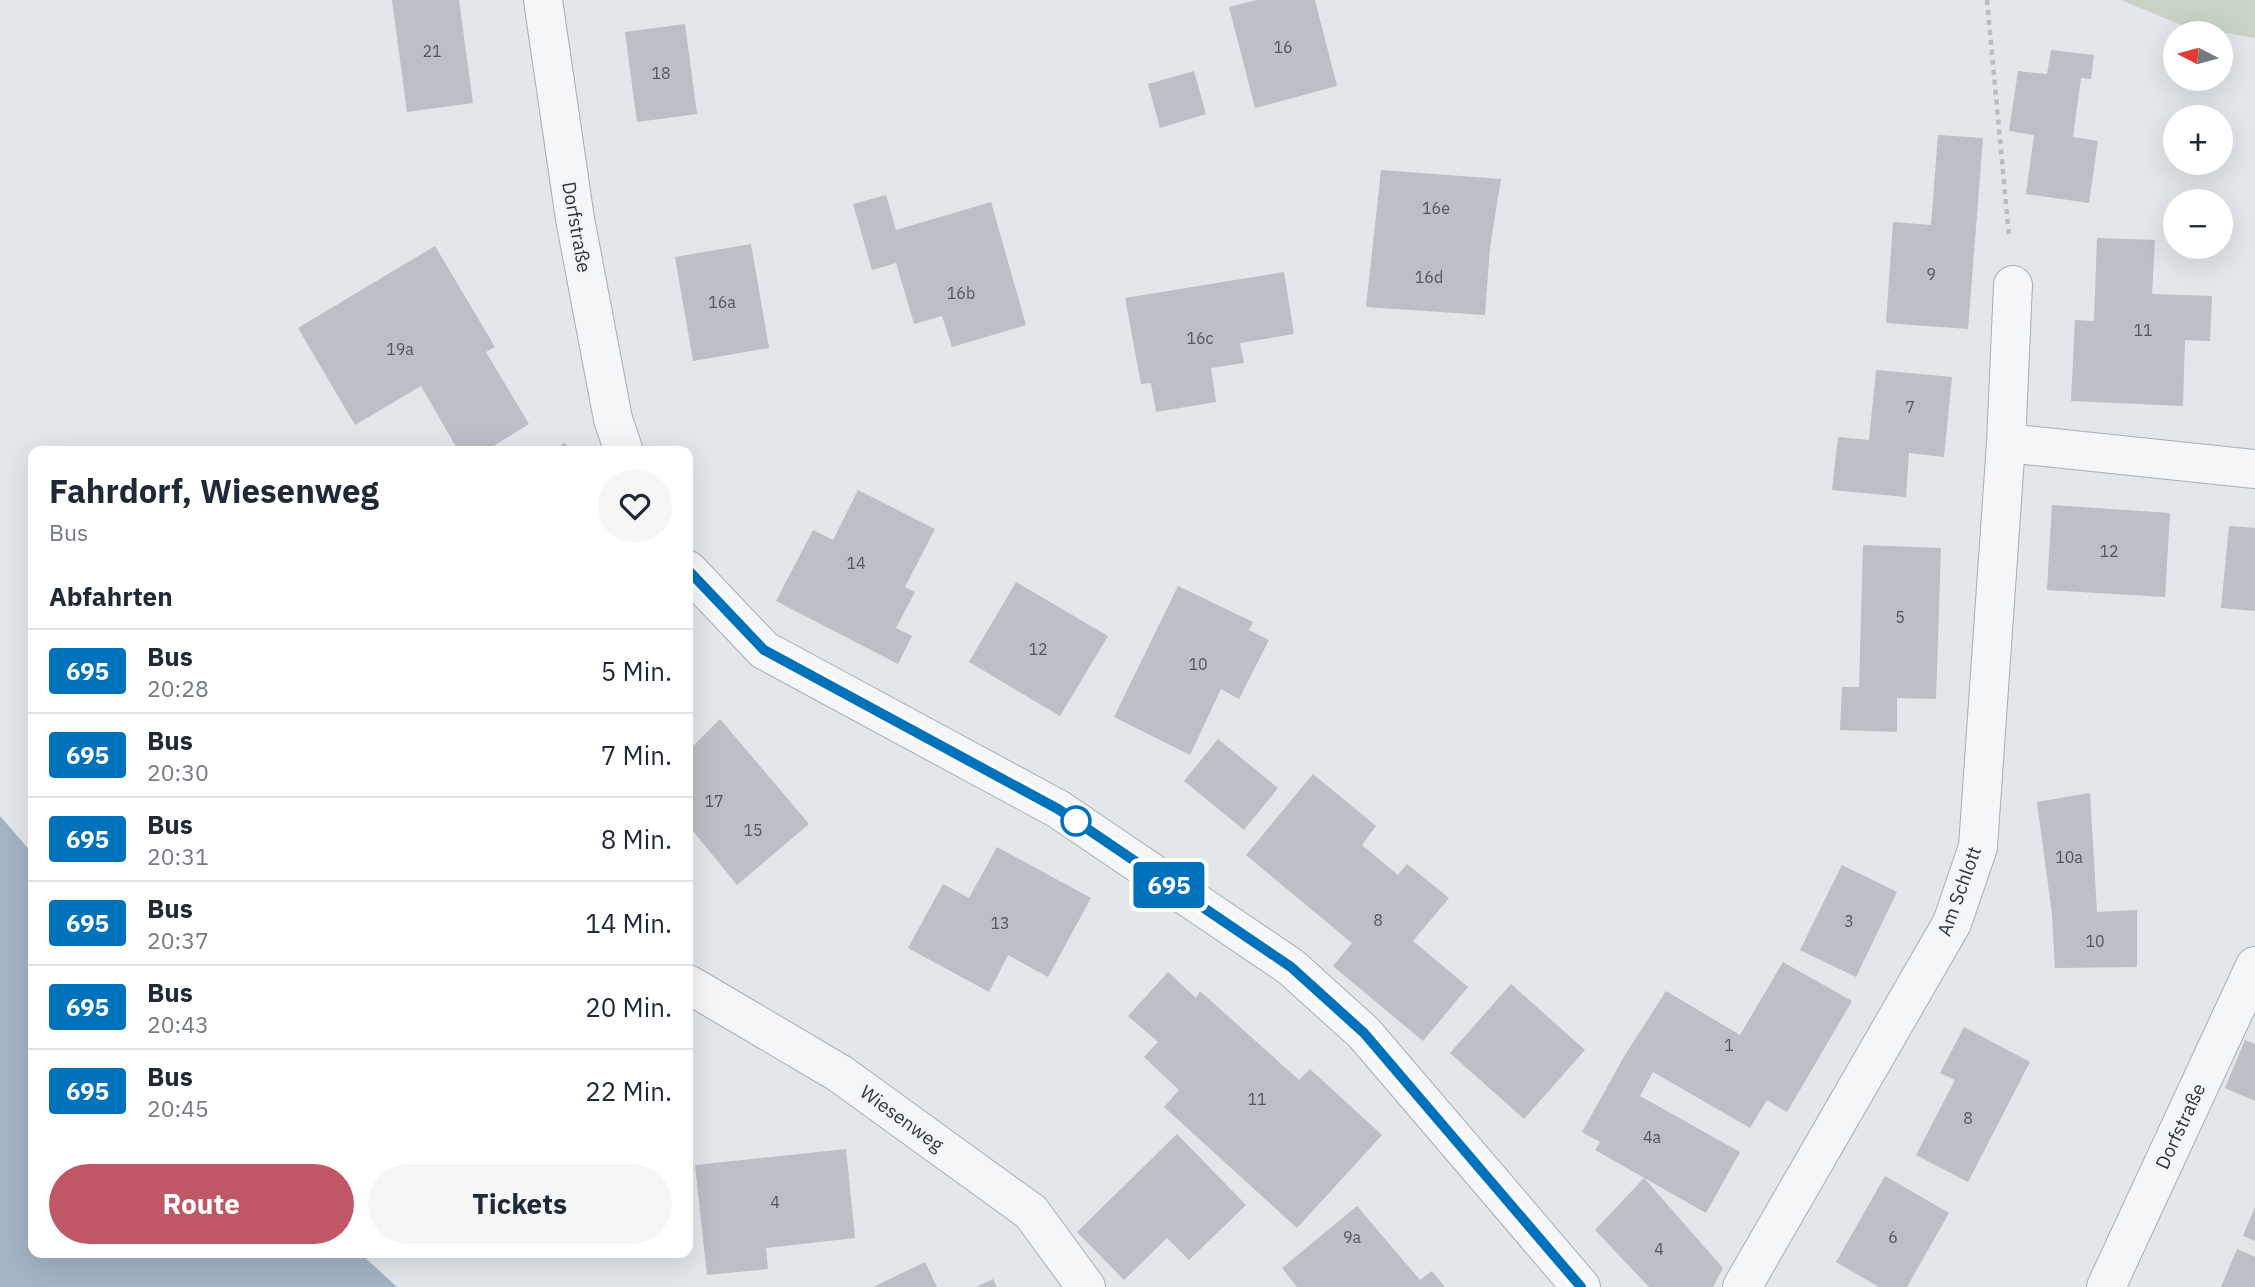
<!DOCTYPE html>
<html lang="de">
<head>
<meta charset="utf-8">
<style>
  :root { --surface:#fff; --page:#f6f6f7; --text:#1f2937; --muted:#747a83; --line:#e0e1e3; --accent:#c05767 }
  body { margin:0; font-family:"IBM Plex Sans",sans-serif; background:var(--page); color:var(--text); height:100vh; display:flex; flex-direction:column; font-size:26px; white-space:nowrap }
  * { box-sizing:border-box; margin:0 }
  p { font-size:23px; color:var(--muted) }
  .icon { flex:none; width:38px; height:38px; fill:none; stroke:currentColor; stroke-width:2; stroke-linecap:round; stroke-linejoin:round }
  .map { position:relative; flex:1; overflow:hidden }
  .drawer { position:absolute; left:28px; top:446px; width:665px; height:812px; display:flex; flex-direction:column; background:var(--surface); border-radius:14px; box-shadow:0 7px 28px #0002 }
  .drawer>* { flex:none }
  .badge { padding:0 14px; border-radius:5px; font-size:24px; line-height:46px }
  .needle { width:46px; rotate:276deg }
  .buttons { position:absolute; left:2163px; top:21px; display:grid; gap:14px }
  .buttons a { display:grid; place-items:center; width:70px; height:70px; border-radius:50%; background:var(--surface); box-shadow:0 7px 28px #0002; font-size:35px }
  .map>.badge { position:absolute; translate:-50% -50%; box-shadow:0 0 0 4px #fff }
  h2 { padding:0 21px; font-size:26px; line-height:63px }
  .round { display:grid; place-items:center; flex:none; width:74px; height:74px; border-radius:37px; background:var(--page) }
  .summary { display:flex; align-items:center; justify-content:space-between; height:119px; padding:0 21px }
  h1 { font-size:33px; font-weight:700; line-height:52px }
  .button { display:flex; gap:14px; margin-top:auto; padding:14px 21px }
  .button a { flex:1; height:80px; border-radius:42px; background:var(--accent); color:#fff; font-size:28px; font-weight:700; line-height:80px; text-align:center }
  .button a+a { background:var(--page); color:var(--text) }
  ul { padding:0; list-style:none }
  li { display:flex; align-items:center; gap:21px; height:84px; padding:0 21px; border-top:2px solid var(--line) }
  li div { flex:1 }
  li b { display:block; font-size:26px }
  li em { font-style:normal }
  li .badge { min-width:77px; font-weight:700; text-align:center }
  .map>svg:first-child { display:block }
  .green { fill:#c9d3c5 }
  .water { fill:#a2b4c5 }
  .building { fill:#bbbfc6 }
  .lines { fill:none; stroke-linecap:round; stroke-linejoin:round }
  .minor-casing { stroke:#a9adb4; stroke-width:40 }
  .path { stroke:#b9bcc1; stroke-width:4.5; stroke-dasharray:5 5; stroke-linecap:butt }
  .minor { stroke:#f5f6f8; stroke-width:38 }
  .line-casing { stroke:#fff; stroke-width:16 }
  .line { stroke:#0072bc; stroke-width:10 }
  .stop-dot { fill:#fff; stroke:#0072bc; stroke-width:3.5 }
  .labels { text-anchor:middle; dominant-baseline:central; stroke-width:6; stroke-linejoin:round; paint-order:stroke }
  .number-label { font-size:16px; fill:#505762 }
  .street-label { font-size:19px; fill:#2d3440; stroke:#f3f5f7 }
</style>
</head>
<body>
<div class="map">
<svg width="2255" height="1287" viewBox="0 0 2255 1287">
  <rect width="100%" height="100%" fill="#e3e6ea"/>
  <path class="green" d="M 2121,0 L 2255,0 L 2255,38 L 2184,26 Z"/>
  <path class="water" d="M 0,816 L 33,854 L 33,1253 L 360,1253 L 397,1287 L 0,1287 Z"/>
  <path class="building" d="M 392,0 L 459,0 L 473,103 L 407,112 Z
    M 1257,0 L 1315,0 L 1337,86 L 1255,108 L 1229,7 Z
    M 685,24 L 697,114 L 637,122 L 625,32 Z
    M 2051,50 L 2094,55 L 2091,79 L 2081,78 L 2073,137 L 2098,141 L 2089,203 L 2026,194 L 2034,135 L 2009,131 L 2018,71 L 2047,74 Z
    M 1194,71 L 1206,114 L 1160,128 L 1148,84 Z
    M 1938,135 L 1983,138 L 1968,329 L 1886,323 L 1893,222 L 1931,225 Z
    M 1381,170 L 1501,179 L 1490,247 L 1485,315 L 1366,307 Z
    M 886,195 L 896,230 L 991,202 L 1026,325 L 952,347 L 942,316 L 914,324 L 896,263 L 872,270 L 853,204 Z
    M 2097,238 L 2155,240 L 2152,294 L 2212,296 L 2210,341 L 2185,340 L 2183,406 L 2071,401 L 2075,320 L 2094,321 Z
    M 751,244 L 769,348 L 693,361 L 675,257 Z
    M 435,246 L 495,347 L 486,352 L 529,424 L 484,452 L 459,452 L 421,386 L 355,425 L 298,328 Z
    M 1284,272 L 1294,334 L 1240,343 L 1244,363 L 1211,368 L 1216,402 L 1156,412 L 1151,383 L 1141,384 L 1125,298 Z
    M 1876,370 L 1952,377 L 1944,457 L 1909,453 L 1906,497 L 1832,490 L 1838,437 L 1869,440 Z
    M 858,490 L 935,529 L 905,587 L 915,592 L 896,628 L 912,636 L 898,664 L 776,601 L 813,530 L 833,540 Z
    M 2052,505 L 2170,513 L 2165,597 L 2047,590 Z
    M 2229,526 L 2255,528 L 2255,611 L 2221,608 Z
    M 1863,545 L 1941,548 L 1936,699 L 1897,698 L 1897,732 L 1840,730 L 1842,687 L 1859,687 Z
    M 1016,582 L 1108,636 L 1060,716 L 969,662 Z
    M 1178,586 L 1253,622 L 1249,630 L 1269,640 L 1239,699 L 1221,689 L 1190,755 L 1114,717 Z
    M 720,719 L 809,824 L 737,885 L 688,825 L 688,751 Z
    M 1218,739 L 1278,788 L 1244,830 L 1184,781 Z
    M 1313,774 L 1376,826 L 1362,845 L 1398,875 L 1407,864 L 1449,898 L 1413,941 L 1468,987 L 1423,1041 L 1333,966 L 1352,943 L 1246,855 Z
    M 2090,793 L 2097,912 L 2137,910 L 2137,967 L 2055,968 L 2052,914 L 2037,802 Z
    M 997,847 L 1091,898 L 1048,977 L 1008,955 L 989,992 L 908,948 L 943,884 L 969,898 Z
    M 1842,865 L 1897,892 L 1856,977 L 1800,950 Z
    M 1783,962 L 1852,1001 L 1787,1112 L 1767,1100 L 1750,1128 L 1653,1072 L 1640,1096 L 1740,1152 L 1706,1213 L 1595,1150 L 1600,1142 L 1582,1132 L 1625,1055 L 1666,991 L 1740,1035 Z
    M 1168,972 L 1196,998 L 1200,991 L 1299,1080 L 1310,1069 L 1382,1135 L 1297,1228 L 1164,1107 L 1179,1090 L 1144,1057 L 1158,1042 L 1128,1016 Z
    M 1511,984 L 1585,1050 L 1524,1119 L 1450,1053 Z
    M 1964,1027 L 2030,1062 L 1968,1182 L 1916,1155 L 1955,1080 L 1940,1073 Z
    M 2245,1040 L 2255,1044 L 2255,1101 L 2225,1088 Z
    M 1177,1134 L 1246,1205 L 1189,1260 L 1167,1238 L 1124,1280 L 1077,1232 Z
    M 846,1149 L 855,1238 L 766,1248 L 768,1269 L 707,1275 L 695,1165 Z
    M 1885,1176 L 1949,1213 L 1907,1287 L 1879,1287 L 1836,1262 Z
    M 1644,1178 L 1723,1268 L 1713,1287 L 1649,1287 L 1595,1230 Z
    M 1357,1206 L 1420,1280 L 1432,1271 L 1445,1287 L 1297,1287 L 1282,1268 Z
    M 2255,1207 L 2255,1241 L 2243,1236 Z
    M 2237,1249 L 2255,1257 L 2255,1287 L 2221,1287 Z
    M 925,1262 L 937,1287 L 873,1287 Z
    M 993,1279 L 997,1287 L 976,1287 Z"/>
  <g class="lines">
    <g class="minor-casing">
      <path id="minor" d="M 543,0 L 575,219 L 613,419 L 624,452
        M 2006,443 L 2255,469
        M 688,570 L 764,650 L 1058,809 L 1291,967 L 1364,1033 L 1581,1287
        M 688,984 L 839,1073 L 1031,1212 L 1086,1287
        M 1742,1287 L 1952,923 L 1978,847 L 2006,443 L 2013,285
        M 2106,1287 L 2255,966"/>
    </g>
    <path class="path" d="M 1987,0 L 2009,236
      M 553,452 L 569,443"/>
    <use href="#minor" class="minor"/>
  </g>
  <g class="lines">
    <g class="line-casing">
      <path id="line" d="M 688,570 L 764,650 L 1058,809 L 1291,967 L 1364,1033 L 1581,1287"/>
    </g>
    <use href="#line" class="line"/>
  </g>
  <circle class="stop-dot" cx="1076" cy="821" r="14"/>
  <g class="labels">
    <g class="number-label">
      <text x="1283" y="47">16</text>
      <text x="432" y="51">21</text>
      <text x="661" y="73">18</text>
      <text x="1436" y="208">16e</text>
      <text x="1931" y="274">9</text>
      <text x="1429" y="277">16d</text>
      <text x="961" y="293">16b</text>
      <text x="722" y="302">16a</text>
      <text x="2143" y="330">11</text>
      <text x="1200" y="338">16c</text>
      <text x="400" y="349">19a</text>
      <text x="1910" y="407">7</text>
      <text x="2109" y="551">12</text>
      <text x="856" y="563">14</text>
      <text x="1900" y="617">5</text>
      <text x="1038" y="649">12</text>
      <text x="1198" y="664">10</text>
      <text x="714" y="801">17</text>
      <text x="753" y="830">15</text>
      <text x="2069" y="857">10a</text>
      <text x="1378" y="920">8</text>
      <text x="1849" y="921">3</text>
      <text x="1000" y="923">13</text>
      <text x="2095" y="941">10</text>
      <text x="1729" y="1045">1</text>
      <text x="1257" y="1099">11</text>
      <text x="1968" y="1118">8</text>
      <text x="1652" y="1137">4a</text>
      <text x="775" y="1202">4</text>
      <text x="1352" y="1237">9a</text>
      <text x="1893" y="1237">6</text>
      <text x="1659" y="1249">4</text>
    </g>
    <g class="street-label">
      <text transform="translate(577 227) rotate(80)">Dorfstraße</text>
      <text transform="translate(1959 891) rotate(-70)">Am Schlott</text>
      <text transform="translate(902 1118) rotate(36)">Wiesenweg</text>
      <text transform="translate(2180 1126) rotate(-65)">Dorfstraße</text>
    </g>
  </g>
</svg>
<div class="buttons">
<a><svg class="needle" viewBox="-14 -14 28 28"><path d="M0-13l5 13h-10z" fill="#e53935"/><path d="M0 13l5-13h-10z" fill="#747a83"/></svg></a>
<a>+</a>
<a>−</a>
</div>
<b class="badge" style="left:1169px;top:885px;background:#0072bc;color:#fff">695</b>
<section class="drawer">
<div class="summary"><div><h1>Fahrdorf, Wiesenweg</h1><p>Bus</p></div><a class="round"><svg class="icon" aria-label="heart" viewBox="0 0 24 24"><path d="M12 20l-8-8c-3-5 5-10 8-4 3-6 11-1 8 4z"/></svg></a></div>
<h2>Abfahrten</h2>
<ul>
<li><span class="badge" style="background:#0072bc;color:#fff">695</span><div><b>Bus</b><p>20:28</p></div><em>5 Min.</em></li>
<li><span class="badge" style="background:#0072bc;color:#fff">695</span><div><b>Bus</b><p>20:30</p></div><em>7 Min.</em></li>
<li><span class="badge" style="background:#0072bc;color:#fff">695</span><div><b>Bus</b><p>20:31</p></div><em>8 Min.</em></li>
<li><span class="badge" style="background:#0072bc;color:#fff">695</span><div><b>Bus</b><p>20:37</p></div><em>14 Min.</em></li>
<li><span class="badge" style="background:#0072bc;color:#fff">695</span><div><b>Bus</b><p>20:43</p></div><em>20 Min.</em></li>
<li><span class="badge" style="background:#0072bc;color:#fff">695</span><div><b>Bus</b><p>20:45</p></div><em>22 Min.</em></li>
</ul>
<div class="button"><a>Route</a><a>Tickets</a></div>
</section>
</div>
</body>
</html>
